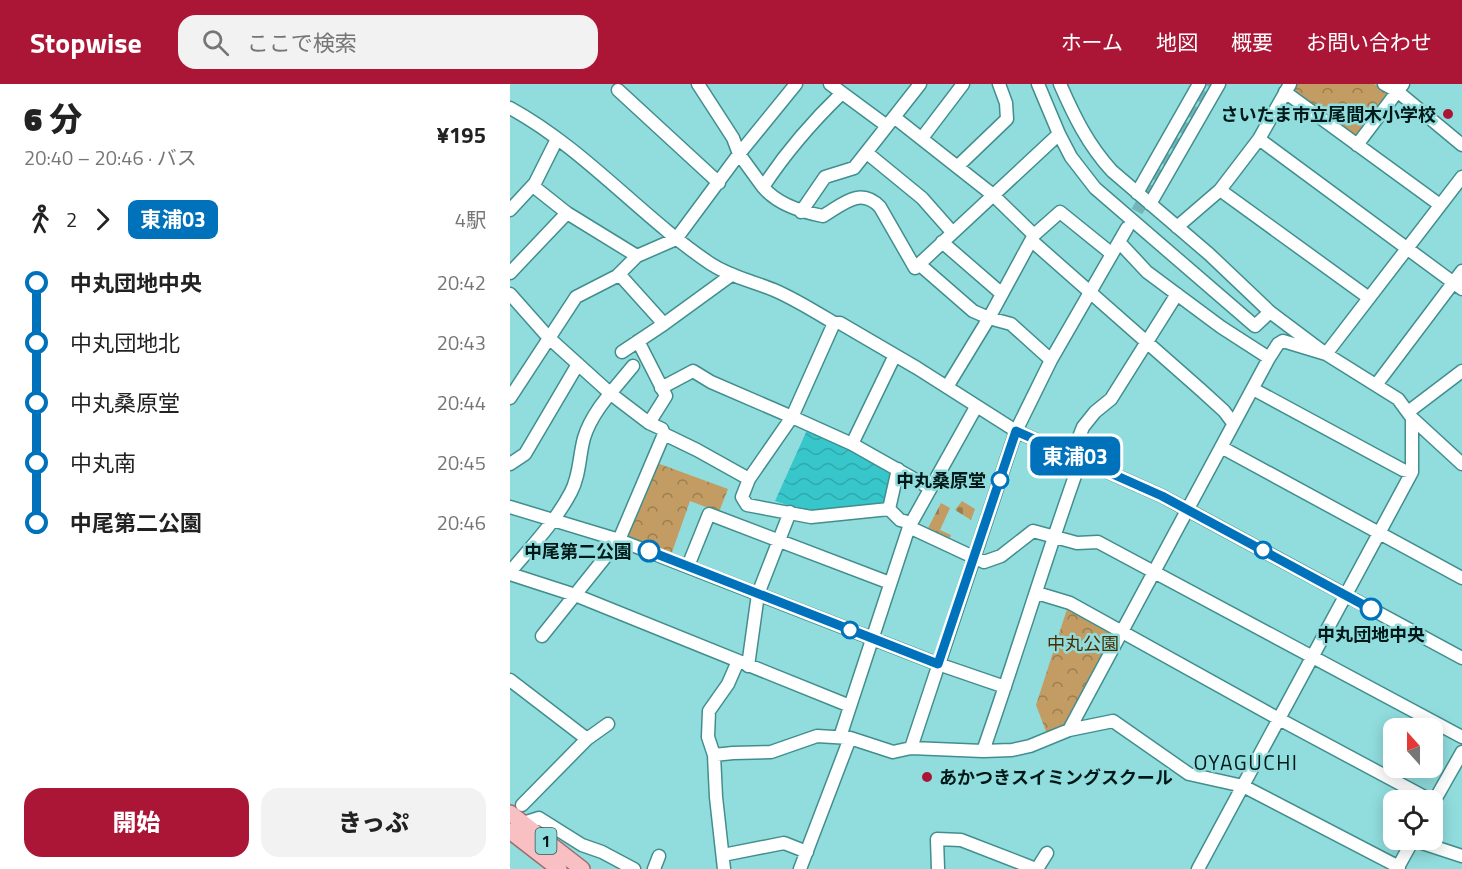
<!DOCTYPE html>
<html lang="ja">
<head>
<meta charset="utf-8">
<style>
  :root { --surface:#fff; --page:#f2f2f2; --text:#222; --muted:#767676; --accent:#ac1636 }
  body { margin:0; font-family:"Titillium Web","Noto Sans JP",sans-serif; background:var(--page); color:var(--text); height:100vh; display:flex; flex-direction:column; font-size:22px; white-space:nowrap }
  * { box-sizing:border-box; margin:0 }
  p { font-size:20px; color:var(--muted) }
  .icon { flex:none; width:33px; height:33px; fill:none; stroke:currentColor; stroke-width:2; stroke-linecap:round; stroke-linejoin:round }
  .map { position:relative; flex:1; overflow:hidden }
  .panel { display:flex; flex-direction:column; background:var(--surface); width:510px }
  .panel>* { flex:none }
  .badge { padding:0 12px; border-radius:9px; font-size:21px; line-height:39px }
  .needle { width:39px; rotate:339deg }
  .fabs { position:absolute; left:873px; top:634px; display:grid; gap:12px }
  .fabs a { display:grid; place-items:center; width:60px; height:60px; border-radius:12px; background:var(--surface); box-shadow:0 3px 15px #0003; font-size:30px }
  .map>.badge { position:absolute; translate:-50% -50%; box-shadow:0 0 0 3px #fff }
  .legs { display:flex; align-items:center; gap:9px; height:66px; padding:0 24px; font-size:20px }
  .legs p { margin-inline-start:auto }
  .head { display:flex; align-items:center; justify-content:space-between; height:102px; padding:0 24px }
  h1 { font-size:33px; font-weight:800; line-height:45px }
  .cta { display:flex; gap:12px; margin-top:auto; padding:12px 24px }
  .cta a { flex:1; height:69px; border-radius:18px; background:var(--accent); color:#fff; font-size:24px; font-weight:800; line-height:69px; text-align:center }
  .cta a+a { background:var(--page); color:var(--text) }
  ul { padding:0 24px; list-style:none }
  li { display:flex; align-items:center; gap:21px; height:60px; font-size:22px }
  li i { display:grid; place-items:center; width:9px; height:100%; margin:0 8px; background:currentColor }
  li i::after { content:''; width:15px; height:15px; margin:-8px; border:4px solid; border-radius:50%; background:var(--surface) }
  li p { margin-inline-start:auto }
  li:first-child i { background:linear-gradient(#0000 50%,currentColor 0) }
  li:last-child i { background:linear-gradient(currentColor 50%,#0000 0) }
  header { display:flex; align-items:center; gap:36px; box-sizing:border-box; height:84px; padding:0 30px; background:var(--accent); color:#fff }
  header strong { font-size:28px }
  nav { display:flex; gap:33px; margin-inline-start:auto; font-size:21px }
  .search { width:420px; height:54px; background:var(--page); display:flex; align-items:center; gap:15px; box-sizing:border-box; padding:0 21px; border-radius:18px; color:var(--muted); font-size:22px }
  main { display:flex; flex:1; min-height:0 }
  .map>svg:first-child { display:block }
  .cemetery { fill:url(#cemetery-stones) }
  .park { fill:url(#park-crowns) }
  .water { fill:url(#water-waves) }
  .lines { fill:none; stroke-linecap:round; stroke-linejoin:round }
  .minor-tunnel { stroke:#74b6b7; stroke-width:12; stroke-dasharray:12 6; stroke-linecap:butt }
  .minor-casing { stroke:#428e8f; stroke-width:15 }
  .major-casing { stroke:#9f6a6d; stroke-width:18 }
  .minor { stroke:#fff; stroke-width:12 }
  .major { stroke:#f8c0c2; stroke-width:15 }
  .line-1-casing { stroke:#fff; stroke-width:14 }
  .line-1 { stroke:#0072bc; stroke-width:9 }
  .poi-dot { fill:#ac1636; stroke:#91ddde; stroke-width:2 }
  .stop-1-dot { fill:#fff; stroke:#0072bc; stroke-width:3 }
  .labels { text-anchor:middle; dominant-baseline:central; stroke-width:5; stroke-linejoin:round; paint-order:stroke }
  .shield { fill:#91ddde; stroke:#2c5454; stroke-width:1.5 }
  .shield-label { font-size:16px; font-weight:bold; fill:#001919 }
  .poi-label { font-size:18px; font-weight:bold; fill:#001919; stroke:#91ddde; text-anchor:end }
  .stop-label { font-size:18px; font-weight:bold; fill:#001919; stroke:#91ddde; text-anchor:end }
  .park-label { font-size:18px; fill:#482e00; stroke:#91ddde }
  .quarter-label { font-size:21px; letter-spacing:1.5px; fill:#001919; stroke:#91ddde }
</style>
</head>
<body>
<header>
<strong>Stopwise</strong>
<div class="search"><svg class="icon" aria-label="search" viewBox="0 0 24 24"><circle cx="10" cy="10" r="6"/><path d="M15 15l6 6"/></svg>ここで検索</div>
<nav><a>ホーム</a><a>地図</a><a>概要</a><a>お問い合わせ</a></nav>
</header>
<main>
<section class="panel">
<div class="head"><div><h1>6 分</h1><p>20:40 – 20:46 · バス</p></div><b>¥195</b></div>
<div class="legs"><svg class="icon" aria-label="walk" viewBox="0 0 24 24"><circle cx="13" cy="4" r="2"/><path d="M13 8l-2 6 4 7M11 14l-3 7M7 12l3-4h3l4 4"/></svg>2<svg class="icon" aria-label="forward" viewBox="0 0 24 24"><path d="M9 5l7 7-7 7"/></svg><b class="badge" style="background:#0072bc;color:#fff">東浦03</b><p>4駅</p></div>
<ul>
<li><i style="color:#0072bc"></i><b>中丸団地中央</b><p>20:42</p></li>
<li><i style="color:#0072bc"></i><span>中丸団地北</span><p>20:43</p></li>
<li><i style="color:#0072bc"></i><span>中丸桑原堂</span><p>20:44</p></li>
<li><i style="color:#0072bc"></i><span>中丸南</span><p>20:45</p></li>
<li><i style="color:#0072bc"></i><b>中尾第二公園</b><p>20:46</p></li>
</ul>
<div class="cta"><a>開始</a><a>きっぷ</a></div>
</section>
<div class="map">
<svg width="952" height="785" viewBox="0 0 952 785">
  <defs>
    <pattern id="cemetery-stones" width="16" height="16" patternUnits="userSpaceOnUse" patternTransform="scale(1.5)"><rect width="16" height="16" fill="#c29c62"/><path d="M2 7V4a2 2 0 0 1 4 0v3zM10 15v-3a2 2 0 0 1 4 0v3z" fill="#9b7e50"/></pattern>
    <pattern id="park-crowns" width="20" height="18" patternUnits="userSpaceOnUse" patternTransform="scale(1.5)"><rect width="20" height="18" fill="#c29c62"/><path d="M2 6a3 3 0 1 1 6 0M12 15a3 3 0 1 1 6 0" fill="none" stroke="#9b7e50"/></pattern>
    <pattern id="water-waves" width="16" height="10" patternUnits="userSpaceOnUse" patternTransform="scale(1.5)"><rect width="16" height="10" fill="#37c6ca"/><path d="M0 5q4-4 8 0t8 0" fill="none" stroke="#2faaad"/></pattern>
  </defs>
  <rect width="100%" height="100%" fill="#91ddde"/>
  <path class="cemetery" d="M 452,417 L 465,425 L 461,436 L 445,426 Z
    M 431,419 L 440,424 L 430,446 L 441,451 L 439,457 L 417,446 Z"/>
  <path class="park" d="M 783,0 L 864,0 L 877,7 L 879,11 L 848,53 L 844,55 L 782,10 Z
    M 147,379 L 218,405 L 209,428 L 180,417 L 161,471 L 119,454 L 117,450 Z
    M 558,522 L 604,547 L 605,552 L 556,643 L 537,650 L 526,621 Z"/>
  <path class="water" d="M 297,346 L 340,365 L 382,389 L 376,422 L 301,429 L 265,417 Z"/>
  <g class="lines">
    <path class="minor-tunnel" d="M 618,143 L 700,0"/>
    <g class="minor-casing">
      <path id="minor" d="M 188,0 L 223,54 L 229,70 L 253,103 C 276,68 302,38 332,9
        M 320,0 L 377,42
        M 528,0 L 549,50 L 561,73 L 585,104 L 745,242 L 760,228
        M 550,0 C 564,32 578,61 602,87 L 699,170 L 760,228 L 816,270 L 888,315 L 902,334 L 952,380
        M 874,0 L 887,7 L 952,61
        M 108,6 L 209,99
        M 775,8 L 930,121
        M 0,24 C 75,65 131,133 201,180 C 221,193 242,197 264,206 C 285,215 304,227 324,239 L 330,239 L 407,284 L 506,347 L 652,412 L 952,574
        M 384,33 L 483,111 L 524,151
        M 412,54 L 453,0
        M 749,55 L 952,205
        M 847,61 L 893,0
        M 357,69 L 412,114 L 442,148
        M 448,82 L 497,35 L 496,19 L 489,0
        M 23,102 L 57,129 L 127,172
        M 253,103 C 267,120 292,128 313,132 C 332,121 350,102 370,123 L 405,184 L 549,50
        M 710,106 L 859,214
        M 627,109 L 689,0
        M 640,120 L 709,0
        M 0,126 L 25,99 L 47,55
        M 291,128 L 315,93 L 344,84 L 410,0
        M 667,143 L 710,106 L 749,55 L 780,0
        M 522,157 L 691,306 L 714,327 L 723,339
        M 432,158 L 492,210
        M 609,158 L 637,188 L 711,243 L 759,274
        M 409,180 L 463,227 L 479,234 L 501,240 L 541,276
        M 0,189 L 57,129
        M 109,190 L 154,240
        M 0,210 L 39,254 L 101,310 L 139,339
        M 112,268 L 154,240 L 220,192
        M 866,301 L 952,187
        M 437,303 L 479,234 L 524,151 L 550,128 L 602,170
        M 151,304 L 183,287 L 201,298 L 282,333 L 324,239
        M 743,305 L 893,386 L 902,388
        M 0,314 L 66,213 L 107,192 L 127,172 L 166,155 L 229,70 L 286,0
        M 898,328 L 952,287
        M 154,350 L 187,366 L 239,395
        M 342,360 L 385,271
        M 711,363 L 952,494
        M 562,371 L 573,343 L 585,328 L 601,315 L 667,210
        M 0,380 L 15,370 L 68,280
        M 388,385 L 379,425 L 390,436 L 401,439
        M 0,423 L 109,456 L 428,580 L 495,603
        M 379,425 L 301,433 L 237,421 L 232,413 L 239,395 L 282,333 L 342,360 L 420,404
        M 399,443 L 474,478 L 491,472 L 523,447 L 567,459 L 588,458 L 952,653
        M 178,482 L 199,430 L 380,499
        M 0,488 C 21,463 46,437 61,408 C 70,391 69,372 74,354 C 82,327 106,303 123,282
        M 0,490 L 65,511 L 340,622
        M 527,509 L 560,519 L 769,635 L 924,718
        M 32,552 L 109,456 L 154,350 L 152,345 L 139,339 L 156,312 L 128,257
        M 238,582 L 248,510 L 280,428
        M 0,596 L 77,655
        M 559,646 L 759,274 L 768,260 L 773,257 L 816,270 L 952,93
        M 330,653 L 399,443 L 466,323
        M 401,664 L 506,347 L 541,276 L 617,144
        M 473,667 C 507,570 536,472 571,375
        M 204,671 L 223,669 L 261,668 L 307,652 L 340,654 L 383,668 L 401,664 L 473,667 L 502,666 L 520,662 L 559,646 L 603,637 L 679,690 L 733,702 L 889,783
        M 12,721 L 77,655 L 98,640
        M 922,721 L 952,668
        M 7,741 L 29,734 L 72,761 L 92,768 L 124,785
        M 903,756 L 952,772
        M 213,771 L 274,759 L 297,768
        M 144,785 L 149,772
        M 214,785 L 206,713 L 204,671 L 198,653 L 199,627 L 218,600 L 228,577
        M 290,785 L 340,654
        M 428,785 L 427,755 L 451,756 L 526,785
        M 527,785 L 537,769
        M 688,785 L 902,388 L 902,334
        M 887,785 L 903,756"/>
    </g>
    <g class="major-casing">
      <path id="major" d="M 0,729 L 72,785
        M 0,747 L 49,785"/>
    </g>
    <use href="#minor" class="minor"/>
    <use href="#major" class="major"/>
  </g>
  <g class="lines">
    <g class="line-1-casing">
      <path id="line-1" d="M 139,467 L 428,580 L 506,347 L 652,412 L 861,525"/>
    </g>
    <use href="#line-1" class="line-1"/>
  </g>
  <g class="poi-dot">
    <circle cx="938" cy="30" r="6"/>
    <circle cx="417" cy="693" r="6"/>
  </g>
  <g class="stop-1-dot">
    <circle cx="490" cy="396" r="8"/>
    <circle cx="753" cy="466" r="8"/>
    <circle cx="139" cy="467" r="10"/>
    <circle cx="861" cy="525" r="10"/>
    <circle cx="340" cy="546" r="8"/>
  </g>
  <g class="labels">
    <rect class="shield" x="25.5" y="744" width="21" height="26" rx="4.5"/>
    <g class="shield-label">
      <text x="36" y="757">1</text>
    </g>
    <g class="poi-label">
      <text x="926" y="30">さいたま市立尾間木小学校</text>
      <text x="429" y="693" text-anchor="start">あかつきスイミングスクール</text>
    </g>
    <g class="stop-label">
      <text x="476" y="396">中丸桑原堂</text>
      <text x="122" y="467">中尾第二公園</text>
      <text x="861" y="550" text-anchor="middle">中丸団地中央</text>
    </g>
    <g class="park-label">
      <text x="573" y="559">中丸公園</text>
    </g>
    <g class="quarter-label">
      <text x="736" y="678">OYAGUCHI</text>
    </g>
  </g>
</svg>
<div class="fabs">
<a><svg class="needle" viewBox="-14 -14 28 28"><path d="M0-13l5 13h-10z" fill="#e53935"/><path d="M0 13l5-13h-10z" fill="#767676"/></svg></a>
<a><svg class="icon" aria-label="locate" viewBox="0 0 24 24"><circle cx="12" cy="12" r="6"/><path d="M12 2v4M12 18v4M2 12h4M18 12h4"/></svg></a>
</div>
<b class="badge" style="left:565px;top:372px;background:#0072bc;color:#fff">東浦03</b>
</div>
</main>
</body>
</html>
